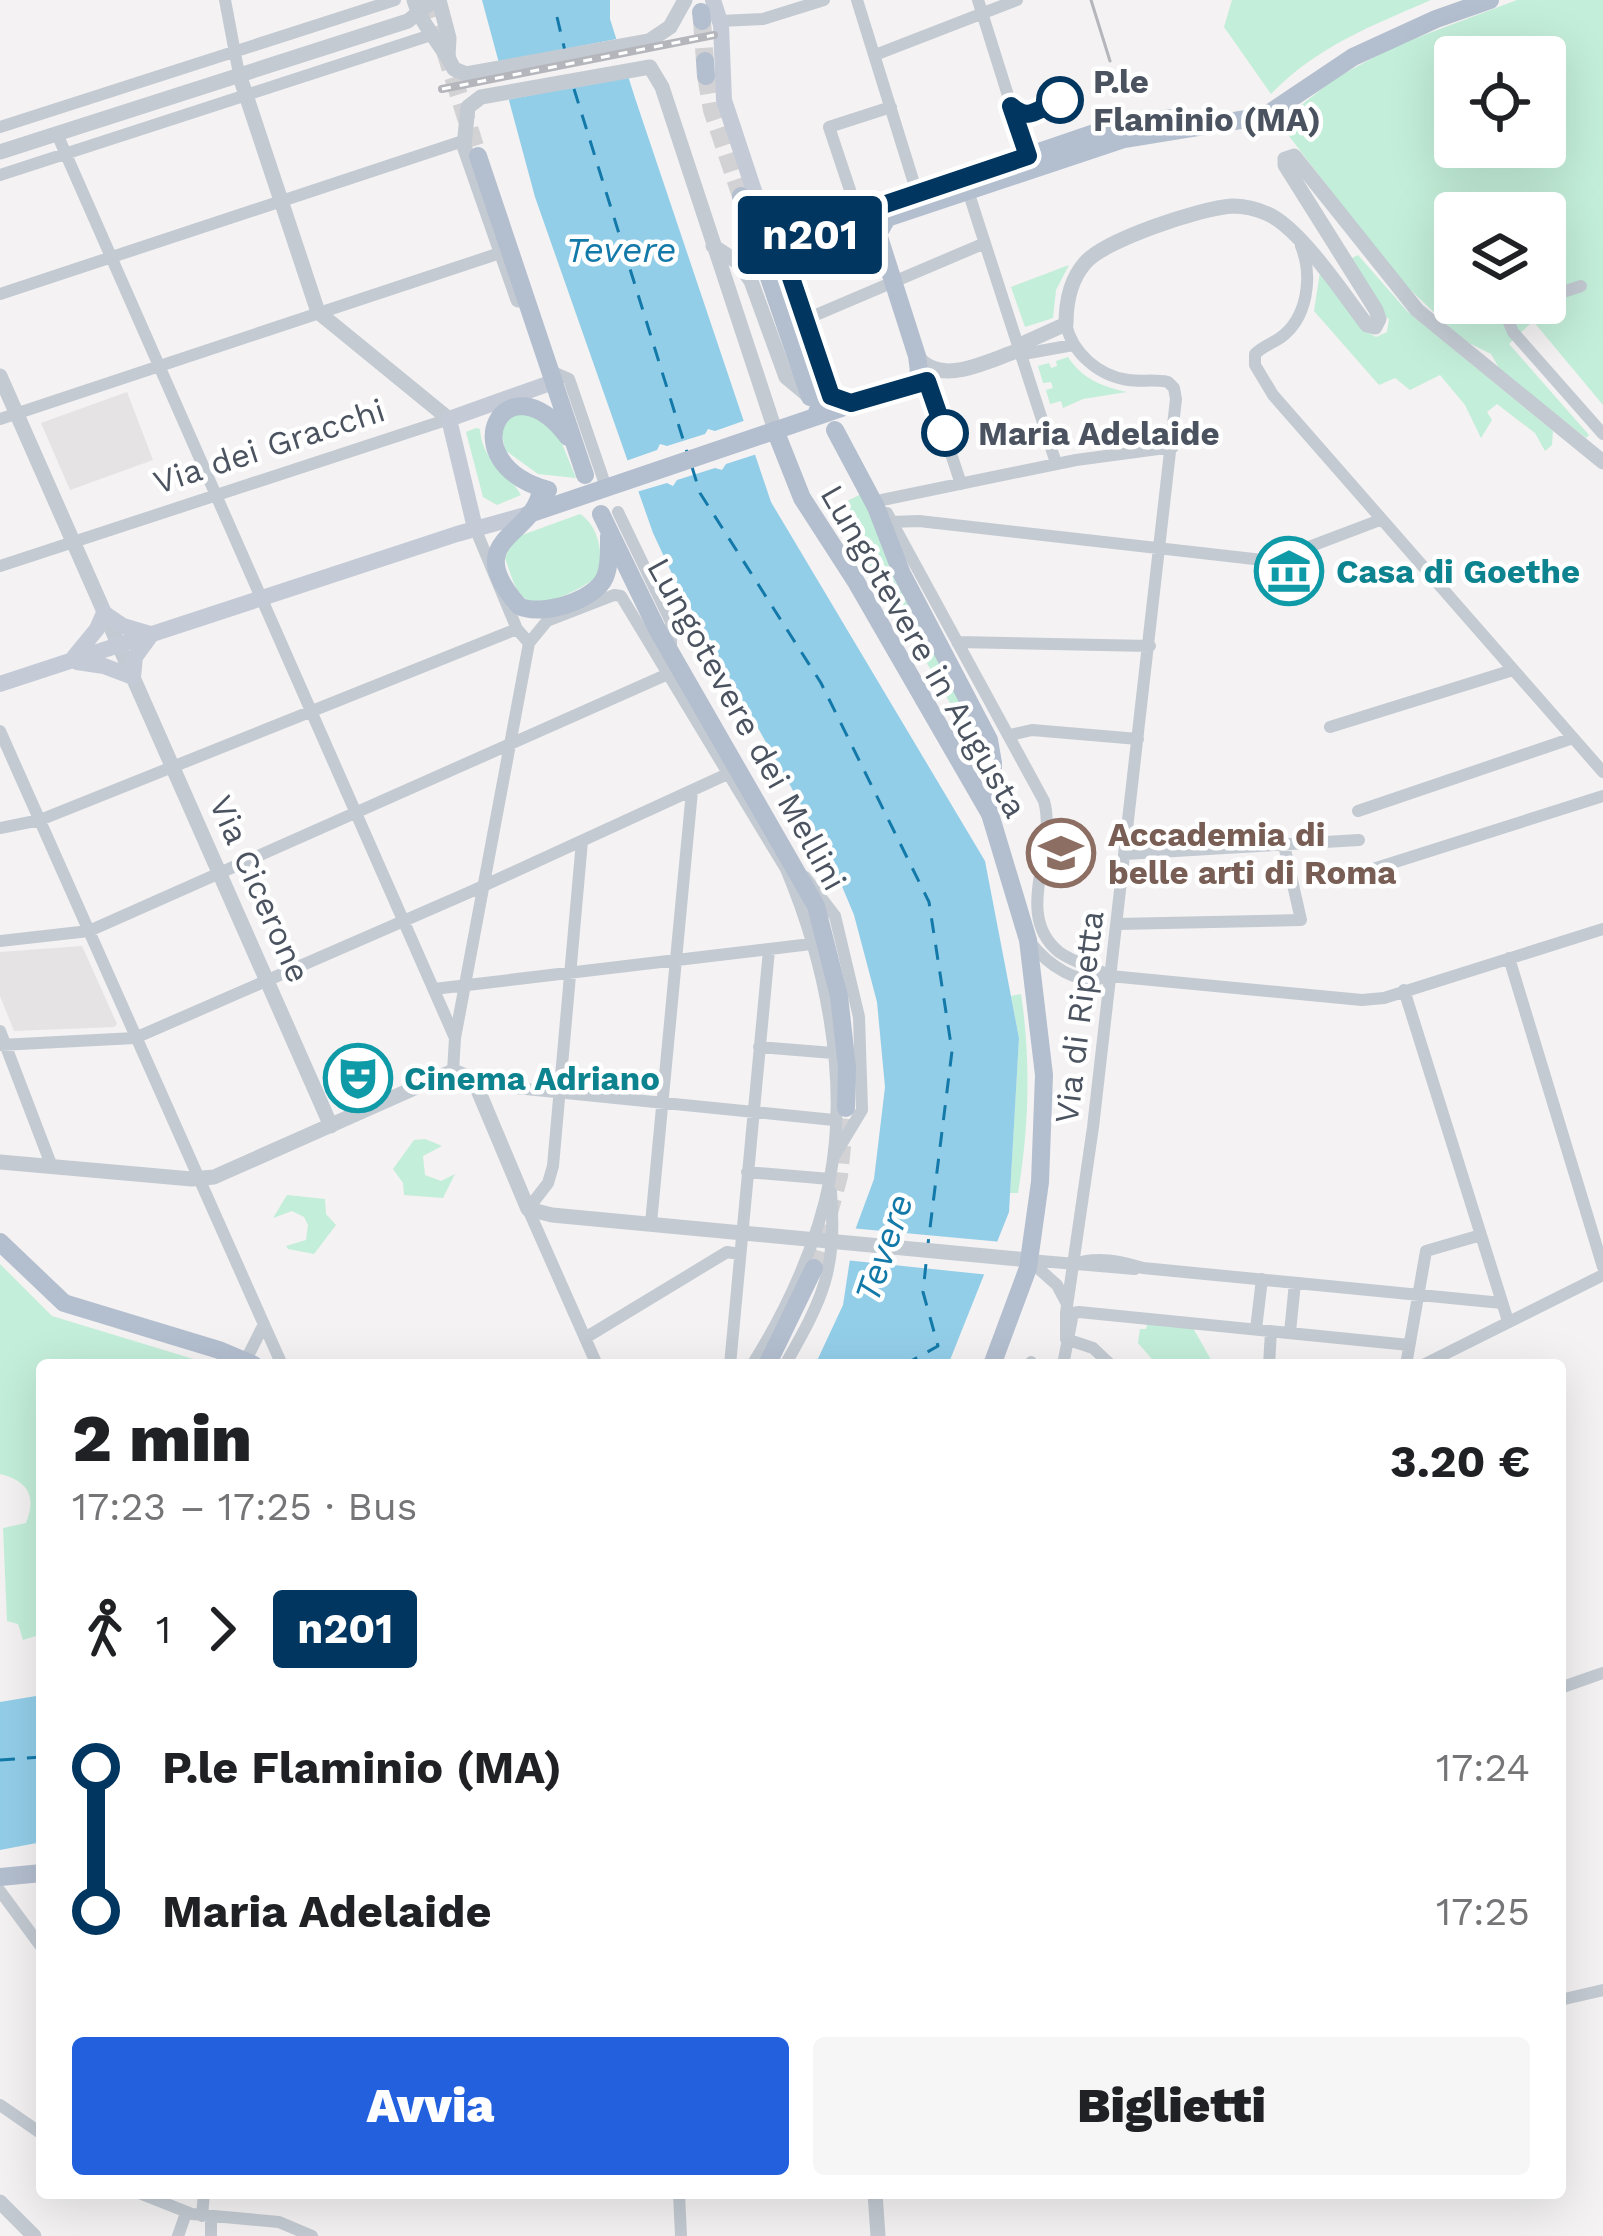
<!DOCTYPE html>
<html lang="it">
<head>
<meta charset="utf-8">
<style>
  :root { --surface:#fff; --page:#f6f6f6; --text:#202124; --muted:#757577; --accent:#2260de }
  body { margin:0; font-family:"Work Sans",sans-serif; background:var(--page); color:var(--text); height:100vh; display:flex; flex-direction:column; font-size:45px; white-space:nowrap }
  * { box-sizing:border-box; margin:0 }
  p { font-size:39px; color:var(--muted) }
  .icon { flex:none; width:66px; height:66px; fill:none; stroke:currentColor; stroke-width:2; stroke-linecap:round; stroke-linejoin:round }
  .map { position:relative; flex:1; overflow:hidden }
  .sheet { position:absolute; left:36px; top:1359px; width:1530px; height:840px; display:flex; flex-direction:column; background:var(--surface); border-radius:12px; box-shadow:0 12px 48px #0002 }
  .sheet>* { flex:none }
  .badge { padding:0 24px; border-radius:9px; font-size:42px; line-height:78px }
  .fabs { position:absolute; left:1434px; top:36px; display:grid; gap:24px }
  .fabs a { display:grid; place-items:center; width:132px; height:132px; border-radius:12px; background:var(--surface); box-shadow:0 12px 48px #0002; font-size:60px }
  .map>.badge { position:absolute; translate:-50% -50%; box-shadow:0 0 0 6px #fff }
  .legs { display:flex; align-items:center; gap:18px; height:132px; padding:0 36px; font-size:39px }
  .legs p { margin-inline-start:auto }
  .summary { display:flex; align-items:center; justify-content:space-between; height:204px; padding:0 36px }
  h1 { font-size:66px; font-weight:800; line-height:90px }
  .action { display:flex; gap:24px; margin-top:auto; padding:24px 36px }
  .action a { flex:1; height:138px; border-radius:12px; background:var(--accent); color:#fff; font-size:48px; font-weight:800; line-height:138px; text-align:center }
  .action a+a { background:var(--page); color:var(--text) }
  ul { padding:0 36px; list-style:none }
  li { display:flex; align-items:center; gap:42px; height:144px; font-size:45px }
  li i { display:grid; place-items:center; width:18px; height:100%; margin:0 15px; background:currentColor }
  li i::after { content:''; width:30px; height:30px; margin:-15px; border:9px solid; border-radius:50%; background:var(--surface) }
  li p { margin-inline-start:auto }
  li:first-child i { background:linear-gradient(#0000 50%,currentColor 0) }
  li:last-child i { background:linear-gradient(currentColor 50%,#0000 0) }
  .map>svg:first-child { display:block }
  .education { fill:#e5e3e4 }
  .green { fill:#c3eed9; fill-rule:evenodd }
  .water { fill:#93cee9 }
  .pier { fill:#f4f2f2 }
  .lines { fill:none; stroke-linecap:round; stroke-linejoin:round }
  .ferry { stroke:#1379a9; stroke-width:3; stroke-dasharray:15 12; stroke-linecap:butt }
  .primary-tunnel { stroke:#d2d2d5; stroke-width:18; stroke-dasharray:18 9; stroke-linecap:butt }
  .minor { stroke:#c3cad2; stroke-width:12 }
  .tertiary { stroke:#c3cad2; stroke-width:15 }
  .secondary { stroke:#c4cbd7; stroke-width:16 }
  .primary { stroke:#b3becf; stroke-width:18 }
  .tram { stroke:#b4b6bb; stroke-width:3 }
  .rail-casing { stroke:#b4b6bb; stroke-width:8 }
  .rail { stroke:#fff; stroke-width:3; stroke-dasharray:9; stroke-linecap:butt }
  .line-1-casing { stroke:#fff; stroke-width:27 }
  .line-1 { stroke:#00365f; stroke-width:18 }
  .stop-1-dot { fill:#fff; stroke:#00365f; stroke-width:6 }
  .labels { text-anchor:middle; dominant-baseline:central; stroke-width:9; stroke-linejoin:round; paint-order:stroke }
  .stop-label { font-size:33px; font-weight:bold; fill:#4a535f; stroke:#fff; text-anchor:start }
  .street-label { font-size:33px; fill:#4a535f; stroke:#fff }
  .culture-label { font-size:33px; font-weight:bold; fill:#0d838f; stroke:#fff; text-anchor:start }
  .education-label { font-size:33px; font-weight:bold; fill:#785e54; stroke:#fff; text-anchor:start }
  .water-label { font-size:36px; font-style:italic; fill:#1379a9; stroke:#fff }
</style>
</head>
<body>
<div class="map">
<svg width="1603" height="2236" viewBox="0 0 1603 2236">
  <rect width="100%" height="100%" fill="#f4f2f2"/>
  <path class="education" d="M 127,392 L 153,460 L 70,490 L 41,423 Z
    M 82,946 L 117,1024 L 114,1027 L 14,1031 L 0,996 L 0,952 Z"/>
  <path class="green" d="M 1232,0 L 1431,0 C 1373,25 1316,47 1271,94 L 1224,27 Z
    M 1517,0 L 1603,0 L 1603,405 L 1533,321 L 1509,344 L 1589,435 L 1586,438 L 1502,373 L 1491,354 L 1463,340 L 1397,277 L 1279,123 L 1334,79 L 1395,46 ZM 1455,57 L 1545,57 L 1545,147 L 1455,147 ZM 1455,213 L 1545,213 L 1545,303 L 1455,303 Z
    M 1358,255 L 1407,311 L 1553,431 L 1552,445 L 1545,451 L 1535,433 L 1497,404 L 1487,412 L 1492,420 L 1481,438 L 1465,405 L 1440,375 L 1410,390 L 1395,378 L 1379,385 L 1314,311 L 1320,272 L 1362,329 L 1376,337 L 1387,332 L 1389,319 L 1382,315 L 1352,258 Z
    M 1069,265 L 1056,290 L 1053,318 L 1025,327 L 1011,287 Z
    M 1068,357 C 1082,379 1103,387 1127,392 L 1083,399 L 1063,408 L 1061,401 L 1050,404 L 1046,390 L 1053,388 L 1051,382 L 1043,383 L 1038,366 L 1049,363 L 1051,368 L 1057,366 L 1056,361 Z
    M 521,411 L 556,429 L 576,478 L 538,474 L 505,450 L 500,424 Z
    M 476,428 L 480,429 C 482,462 506,469 521,495 L 497,505 L 483,497 L 466,432 Z
    M 863,493 L 980,727 L 985,763 L 889,598 L 876,593 L 830,510 Z
    M 580,514 C 599,526 604,555 598,576 C 583,588 539,613 522,596 C 514,588 509,569 505,558 L 514,538 Z
    M 1021,994 C 1031,1060 1029,1127 1018,1193 L 1010,1193 L 1019,1038 L 1011,996 Z
    M 425,1139 L 442,1146 L 423,1156 L 425,1175 L 441,1181 L 455,1174 L 443,1198 L 404,1195 L 403,1183 L 393,1169 L 414,1140 Z
    M 287,1195 L 325,1199 L 326,1214 L 336,1225 L 314,1254 L 288,1249 L 286,1246 L 306,1240 L 308,1225 L 304,1217 L 292,1211 L 273,1218 Z
    M 0,1264 L 52,1316 L 213,1365 L 42,1365 L 42,1634 L 23,1640 L 18,1624 L 7,1621 L 3,1528 L 26,1523 C 37,1496 28,1481 0,1474 Z
    M 1147,1324 L 1193,1328 L 1214,1365 L 1157,1365 L 1138,1343 L 1140,1329 L 1146,1329 Z"/>
  <path class="water" d="M 482,0 L 610,0 L 610,19 L 635,98 L 771,502 L 985,861 L 1019,1038 L 1009,1212 L 948,1365 L 815,1365 L 843,1305 L 854,1233 L 874,1179 L 885,1087 L 877,1002 L 854,915 L 828,853 L 674,578 L 653,533 L 535,197 Z
    M 42,1695 L 42,1842 L 0,1850 L 0,1702 Z"/>
  <path class="pier" d="M 622,38 L 634,75 L 501,101 L 491,63 Z
    M 749,419 L 760,453 L 726,464 L 722,470 L 715,468 L 677,480 L 673,486 L 667,483 L 633,493 L 623,462 L 657,450 L 660,444 L 667,446 L 705,434 L 708,429 L 715,431 Z
    M 850,1228 L 1002,1242 L 990,1275 L 845,1260 Z"/>
  <g class="lines">
    <path class="ferry" d="M 557,17 L 565,51
      M 574,89 L 687,452
      M 692,467 L 700,493 L 821,683 L 929,902 L 952,1051 L 928,1244
      M 904,1365 L 938,1346 L 923,1292 L 927,1254
      M 0,1760 L 42,1757"/>
    <path class="primary-tunnel" d="M 429,0 L 478,156
      M 702,21 L 705,61
      M 706,76 L 712,110 L 741,196
      M 753,232 L 765,266
      M 814,1268 L 839,1176 L 846,1108"/>
    <path class="minor" d="M 225,0 L 239,74
      M 857,0 L 917,193
      M 978,0 L 1028,159
      M 720,21 L 763,19 L 824,0
      M 875,55 L 1017,0
      M 0,127 L 395,0
      M 57,134 L 455,1038
      M 0,175 L 434,34
      M 968,191 L 1056,463
      M 858,214 L 829,127 L 891,107
      M 1301,246 C 1313,276 1308,318 1280,338 C 1271,344 1263,346 1255,354 L 1255,365 L 1273,395 L 1603,772
      M 0,294 L 463,141
      M 1545,298 L 1581,286
      M 1530,303 L 1507,318 L 1513,332 L 1603,434
      M 804,320 L 985,243
      M 1066,324 C 1072,353 1099,376 1128,380 C 1142,382 1154,379 1168,382 L 1174,388 L 1176,399 L 1093,1127 L 1066,1313 L 1066,1339
      M 1020,350 L 1029,353 L 1073,345
      M 553,372 L 569,379 L 606,487
      M 927,381 L 961,484
      M 0,419 L 500,253
      M 882,500 L 1076,460 L 1173,447
      M 618,512 L 671,622 L 671,651
      M 887,513 L 1044,801 C 1058,850 1012,914 1059,952 C 1074,963 1094,967 1110,976
      M 891,522 L 919,521 L 1272,561 L 1380,520
      M 0,566 L 449,419
      M 957,642 L 1150,646
      M 529,643 L 547,621 L 614,595 L 621,596 L 786,869 C 825,962 849,1077 830,1178 C 818,1242 787,1310 752,1365
      M 1330,727 L 1513,670
      M 0,731 L 282,1365
      M 1010,735 L 1032,730 L 1138,739
      M 1358,811 L 1573,738
      M 0,828 L 40,820 L 517,629
      M 582,841 L 553,1166 L 548,1183 L 528,1209 L 597,1365
      M 1125,854 L 1359,840
      M 1373,869 L 1603,796
      M 805,877 L 835,916 L 859,1017 L 862,1110 L 833,1158
      M 1117,924 L 1301,920 L 1284,845
      M 0,941 L 89,931 L 668,674
      M 1029,941 C 1048,965 1078,988 1110,976 L 1362,1000 L 1384,998 L 1603,929
      M 1509,958 L 1603,1267
      M 434,989 L 811,944
      M 1404,990 L 1508,1321
      M 0,1031 L 52,1167
      M 0,1045 L 135,1038 L 470,892 L 734,771
      M 759,1047 L 833,1053
      M 453,1071 L 455,1038 L 529,643 L 517,629 L 475,528
      M 475,1084 L 834,1120
      M 747,1172 L 830,1179
      M 651,1223 L 692,791
      M 1029,1260 L 1135,1269
      M 1030,1261 L 1057,1285 L 1067,1304
      M 1074,1264 C 1097,1256 1121,1261 1143,1268 L 1502,1303
      M 1256,1329 L 1262,1279
      M 1290,1332 L 1295,1283
      M 585,1338 L 727,1252 L 739,1254
      M 1066,1339 L 1093,1348 L 1111,1365
      M 244,1364 L 264,1324
      M 730,1365 L 769,950
      M 785,1365 C 823,1298 837,1271 831,1192
      M 1030,1365 L 1031,1362
      M 1063,1365 L 1073,1313 L 1079,1312 L 1409,1345
      M 1269,1365 L 1271,1331
      M 1406,1365 L 1426,1251 L 1481,1235
      M 1423,1365 L 1603,1275
      M 1560,1688 L 1603,1673
      M 0,1891 L 42,1948
      M 1560,2000 L 1603,1990
      M 0,2105 L 42,2134
      M 139,2193 L 192,2214 L 279,2222 L 312,2236
      M 679,2193 L 681,2236
      M 202,2216 L 204,2193
      M 178,2236 L 186,2213
      M 211,2236 L 211,2217"/>
    <path class="tertiary" d="M 414,0 C 422,27 442,44 454,69 L 466,74 L 649,41 L 670,27 L 685,0
      M 439,0 L 449,38 L 448,56
      M 239,74 L 318,312 L 449,419
      M 0,152 L 408,21 L 434,0
      M 713,246 L 739,263 L 751,281 L 786,377 L 810,397
      M 518,300 L 464,146 L 468,107 L 481,97 L 650,67 L 662,87 L 775,430
      M 917,356 C 940,388 989,360 1020,350 L 1026,342 L 1066,324 C 1066,302 1070,280 1085,263 C 1104,240 1201,208 1232,206 C 1244,206 1257,209 1268,214 C 1301,229 1344,295 1367,325 L 1375,327 L 1379,319 L 1376,310 L 1285,165 L 1285,159 L 1294,156 L 1417,310 L 1603,462
      M 0,376 L 331,1126
      M 0,1162 L 192,1179 L 214,1177 L 453,1071 L 466,1076 L 478,1090 L 528,1209 L 552,1215 L 1029,1260
      M 875,2193 L 878,2236
      M 0,2202 L 34,2236"/>
    <path class="secondary" d="M 713,0 L 721,25 L 724,100 L 766,227 L 780,239 L 802,237
      M 838,225 L 878,234
      M 475,528 L 449,419 L 556,381
      M 74,657 L 97,629 L 104,613 L 123,626 L 150,634
      M 77,662 L 104,666 L 133,677 L 135,657 L 151,635
      M 0,684 L 457,534 L 529,514"/>
    <path class="primary" d="M 701,12 L 702,21
      M 705,61 L 706,76
      M 478,156 L 585,475
      M 741,196 L 753,232
      M 765,266 L 810,397
      M 816,415 L 826,389 L 784,262 L 784,252 L 802,237 L 874,208 L 1106,129 L 1169,118
      M 775,430 L 802,498 L 855,580 L 990,814 L 1028,940 L 1044,1075 L 1040,1182 L 1028,1268 L 992,1365
      M 835,430 L 876,507 L 902,574 L 989,740 L 993,763 L 990,814
      M 541,489 C 536,537 458,537 519,606 C 541,617 595,601 605,577 C 610,565 609,550 609,537
      M 548,490 C 448,462 505,354 568,437
      M 529,514 L 915,383 L 919,371 L 917,356 L 878,234 L 887,218 L 1124,139 L 1265,116 L 1353,57 L 1436,19 L 1490,0
      M 601,514 L 657,629 L 816,906 L 839,996 L 847,1067 L 846,1108
      M 0,1242 L 64,1303 L 219,1350 L 254,1365
      M 767,1365 L 814,1268
      M 0,1877 L 42,1873"/>
    <path class="tram" d="M 1091,0 L 1110,61"/>
    <g class="rail-casing">
      <path id="rail" d="M 442,89 L 714,35"/>
    </g>
    <use href="#rail" class="rail"/>
  </g>
  <g class="lines">
    <g class="line-1-casing">
      <path id="line-1" d="M 945,433 L 927,381 L 851,403 L 831,396 L 783,254 L 802,237 L 874,208 L 1028,156 L 1011,106 C 1031,124 1039,106 1060,100"/>
    </g>
    <use href="#line-1" class="line-1"/>
  </g>
  <defs>
    <g id="museum-ring" transform="scale(3.45)"><circle r="9.5" fill="#fff" stroke="#0f9aa8" stroke-width="1.5"/><path d="M0-6L6-3V-2H-6V-3ZM-5-1h2V3h-2ZM-1-1h2V3h-2ZM3-1h2V3H3ZM-6 4H6V6H-6Z" fill="#0f9aa8"/></g>
    <g id="university-ring" transform="scale(3.45)"><circle r="9.5" fill="#fff" stroke="#8d6e63" stroke-width="1.5"/><path d="M0-5L7-2L0 1L-7-2ZM-4 1L0 2.5L4 1V4Q0 6-4 4Z" fill="#8d6e63"/></g>
    <g id="theatre-ring" transform="scale(3.45)"><circle r="9.5" fill="#fff" stroke="#0f9aa8" stroke-width="1.5"/><path d="M-5-5.5Q0-4 5-5.5V0Q5 5 0 6Q-5 5-5 0ZM-3.3-2.5H-1v1.5H-3.3ZM1-2.5H3.3v1.5H1ZM-2.8 1Q0 5.5 2.8 1Z" fill="#0f9aa8"/></g>
  </defs>
  <g fill-rule="evenodd">
    <use href="#museum-ring" x="1289" y="571"/>
    <use href="#university-ring" x="1061" y="853"/>
    <use href="#theatre-ring" x="358" y="1078"/>
  </g>
  <g class="stop-1-dot">
    <circle cx="1060" cy="100" r="21"/>
    <circle cx="945" cy="433" r="21"/>
  </g>
  <g class="labels">
    <g class="stop-label">
      <text x="1093" y="81">P.le<tspan x="1093" dy="38">Flaminio (MA)</tspan></text>
      <text x="978" y="433">Maria Adelaide</text>
    </g>
    <g class="street-label">
      <text transform="translate(269 446) rotate(-18)">Via dei Gracchi</text>
      <text transform="translate(924 651) rotate(60)">Lungotevere in Augusta</text>
      <text transform="translate(747 724) rotate(61)">Lungotevere dei Mellini</text>
      <text transform="translate(260 889) rotate(66)">Via Cicerone</text>
      <text transform="translate(1079 1017) rotate(-83)">Via di Ripetta</text>
    </g>
    <g class="culture-label">
      <text x="1336" y="571">Casa di Goethe</text>
      <text x="404" y="1078">Cinema Adriano</text>
    </g>
    <g class="education-label">
      <text x="1108" y="834">Accademia di<tspan x="1108" dy="38">belle arti di Roma</tspan></text>
    </g>
    <g class="water-label">
      <text x="621" y="250">Tevere</text>
      <text transform="translate(884 1248) rotate(-71)">Tevere</text>
    </g>
  </g>
</svg>
<div class="fabs">
<a><svg class="icon" aria-label="locate" viewBox="0 0 24 24"><circle cx="12" cy="12" r="6"/><path d="M12 2v4M12 18v4M2 12h4M18 12h4"/></svg></a>
<a><svg class="icon" aria-label="layers" viewBox="0 0 24 24"><path d="M12 4l9 5-9 5-9-5zM3 14l9 5 9-5"/></svg></a>
</div>
<b class="badge" style="left:810px;top:235px;background:#00365f;color:#fff">n201</b>
<section class="sheet">
<div class="summary"><div><h1>2 min</h1><p>17:23 – 17:25 · Bus</p></div><b>3.20 €</b></div>
<div class="legs"><svg class="icon" aria-label="walk" viewBox="0 0 24 24"><circle cx="13" cy="4" r="2"/><path d="M13 8l-2 6 4 7M11 14l-3 7M7 12l3-4h3l4 4"/></svg>1<svg class="icon" aria-label="forward" viewBox="0 0 24 24"><path d="M9 5l7 7-7 7"/></svg><b class="badge" style="background:#00365f;color:#fff">n201</b></div>
<ul>
<li><i style="color:#00365f"></i><b>P.le Flaminio (MA)</b><p>17:24</p></li>
<li><i style="color:#00365f"></i><b>Maria Adelaide</b><p>17:25</p></li>
</ul>
<div class="action"><a>Avvia</a><a>Biglietti</a></div>
</section>
</div>
</body>
</html>
